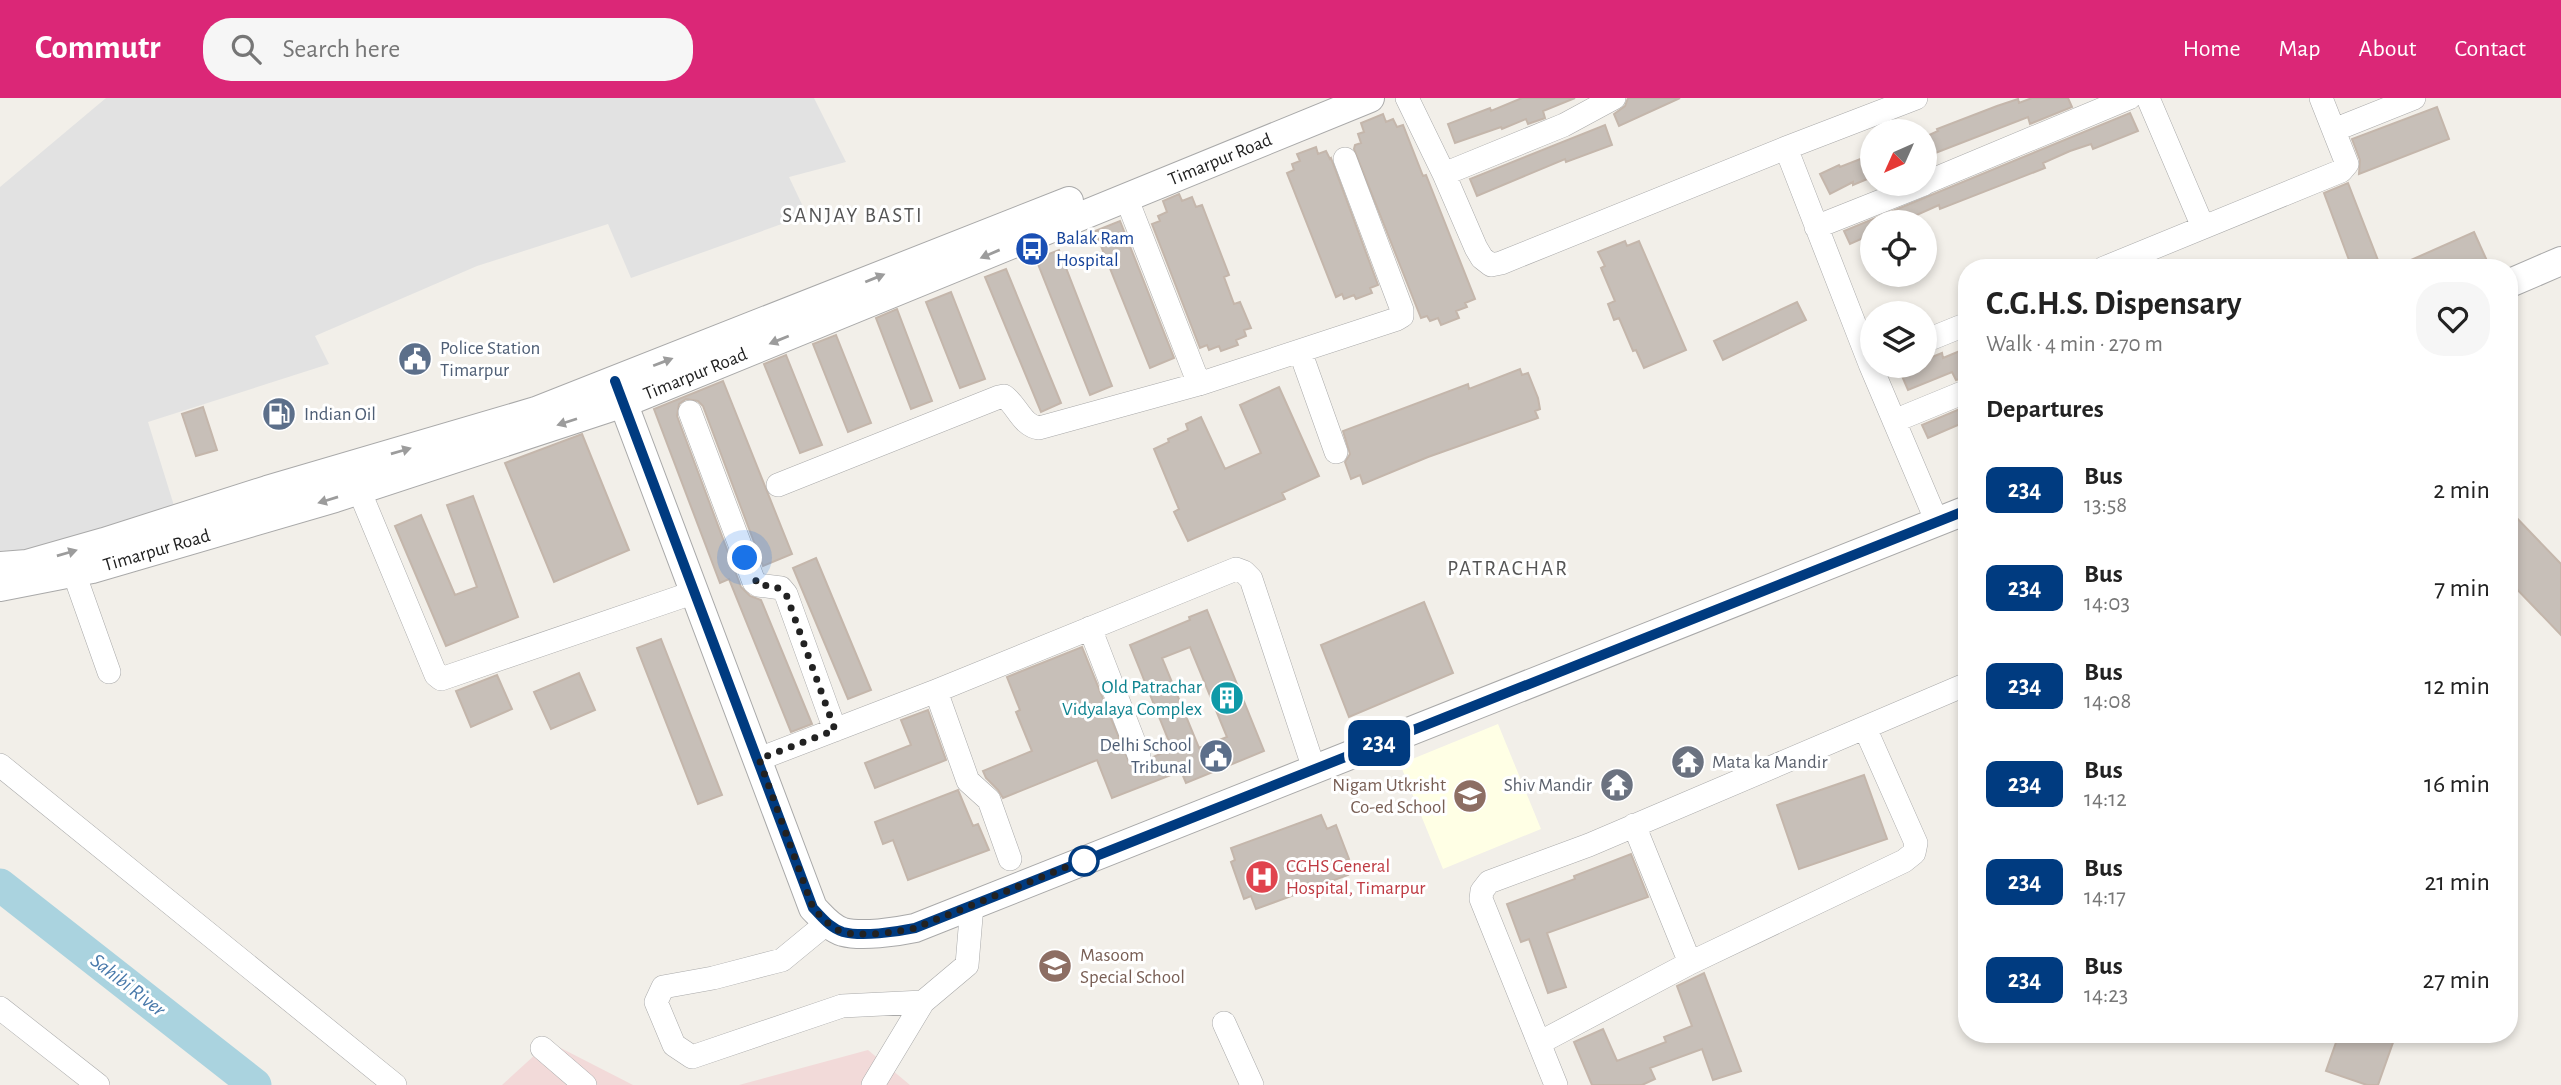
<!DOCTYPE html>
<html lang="en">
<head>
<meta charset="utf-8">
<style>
  :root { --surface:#fff; --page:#f6f6f6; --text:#222; --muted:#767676; --accent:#db2777 }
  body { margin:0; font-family:"Alegreya Sans",sans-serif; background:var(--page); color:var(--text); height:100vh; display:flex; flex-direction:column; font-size:26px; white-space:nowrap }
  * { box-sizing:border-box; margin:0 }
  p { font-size:23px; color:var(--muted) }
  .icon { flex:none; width:38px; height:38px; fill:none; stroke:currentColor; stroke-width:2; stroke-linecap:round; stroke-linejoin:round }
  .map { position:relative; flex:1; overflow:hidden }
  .drawer { position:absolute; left:1958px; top:161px; width:560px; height:784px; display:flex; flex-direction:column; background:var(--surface); border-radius:28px; box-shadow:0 4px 10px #0003 }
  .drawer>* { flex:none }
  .badge { padding:0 14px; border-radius:10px; font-size:24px; line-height:46px }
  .needle { width:46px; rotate:225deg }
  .controls { position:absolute; left:1860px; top:21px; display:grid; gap:14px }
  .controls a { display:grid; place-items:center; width:77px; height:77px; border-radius:50%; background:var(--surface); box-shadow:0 4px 10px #0003; font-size:35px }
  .you { position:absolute; width:35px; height:35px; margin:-18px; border:5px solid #fff; border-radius:50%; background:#1a73e8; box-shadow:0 0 0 10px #1a73e833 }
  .map>.badge { position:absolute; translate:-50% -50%; box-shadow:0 0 0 4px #fff }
  h2 { padding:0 28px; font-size:26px; line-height:63px }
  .round { display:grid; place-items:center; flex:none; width:74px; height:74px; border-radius:28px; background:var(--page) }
  .headline { display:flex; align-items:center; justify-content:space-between; height:119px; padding:0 28px }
  h1 { font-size:33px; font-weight:700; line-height:52px }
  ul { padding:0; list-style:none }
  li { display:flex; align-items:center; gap:21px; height:98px; padding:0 28px }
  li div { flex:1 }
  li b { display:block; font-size:26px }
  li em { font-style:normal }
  li .badge { min-width:77px; font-weight:700; text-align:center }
  header { display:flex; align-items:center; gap:42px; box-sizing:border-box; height:98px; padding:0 35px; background:var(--accent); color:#fff }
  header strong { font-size:33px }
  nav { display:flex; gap:38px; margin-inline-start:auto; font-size:24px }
  .search { width:490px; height:63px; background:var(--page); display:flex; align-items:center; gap:18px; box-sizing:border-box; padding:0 24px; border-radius:28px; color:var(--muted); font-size:26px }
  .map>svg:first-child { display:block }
  .commercial { fill:#f2dad9 }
  .education { fill:#ffffe5 }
  .parking { fill:#e2e2e2 }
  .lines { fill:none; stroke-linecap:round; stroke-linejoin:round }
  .river { stroke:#aad3df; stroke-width:33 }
  .building { fill:#c7bfb8; stroke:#c4b6ab; stroke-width:2; fill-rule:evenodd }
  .minor-casing { stroke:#a9a9a9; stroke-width:24 }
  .tertiary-casing { stroke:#a9a9a9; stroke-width:30 }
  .minor { stroke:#fff; stroke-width:23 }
  .tertiary { stroke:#fff; stroke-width:28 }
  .oneway { fill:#9c9c9c }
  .line-casing { stroke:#fff; stroke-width:16 }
  .line { stroke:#003b80; stroke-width:10 }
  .walk { stroke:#222; stroke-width:7; stroke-dasharray:0 12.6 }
  .stop-dot { fill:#fff; stroke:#003b80; stroke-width:3.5 }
  .labels { text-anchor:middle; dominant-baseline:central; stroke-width:6; stroke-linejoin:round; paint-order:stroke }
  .street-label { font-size:19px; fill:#222; stroke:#fff }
  .transit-label { font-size:19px; fill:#164399; stroke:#fff; text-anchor:start }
  .service-label { font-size:19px; fill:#4e5e75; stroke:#fff; text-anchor:start }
  .culture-label { font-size:19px; fill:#0d838f; stroke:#fff; text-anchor:end }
  .worship-label { font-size:19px; fill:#5b616d; stroke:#fff; text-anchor:start }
  .education-label { font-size:19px; fill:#785e54; stroke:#fff; text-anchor:end }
  .health-label { font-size:19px; fill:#be3a42; stroke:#fff; text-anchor:start }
  .neighbourhood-label { font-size:21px; letter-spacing:2px; fill:#555; stroke:#fff }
  .water-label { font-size:21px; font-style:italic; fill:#4a7aab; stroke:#fff }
</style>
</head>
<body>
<header>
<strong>Commutr</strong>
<div class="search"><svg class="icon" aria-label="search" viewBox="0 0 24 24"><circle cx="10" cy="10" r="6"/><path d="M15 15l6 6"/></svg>Search here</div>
<nav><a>Home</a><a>Map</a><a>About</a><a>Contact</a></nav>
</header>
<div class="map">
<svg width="2561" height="987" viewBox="0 0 2561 987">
  <rect width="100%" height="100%" fill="#f2efe9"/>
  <path class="commercial" d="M 549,944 L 633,987 L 502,987 Z
    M 868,952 L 910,987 L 739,987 Z"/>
  <path class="education" d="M 1498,626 L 1541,731 L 1443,771 L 1400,666 Z"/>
  <path class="parking" d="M 106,0 L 814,0 L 846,64 L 789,79 L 807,117 L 631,180 L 608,126 L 477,168 L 315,238 L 329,266 L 148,324 L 176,414 L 0,458 L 0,89 Z"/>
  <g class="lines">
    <path class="river" d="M 0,787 L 255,987"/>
  </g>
  <path class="building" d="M 1522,0 L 1575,0 L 1543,13 L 1545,20 L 1528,26 L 1526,21 L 1502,31 L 1501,29 L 1455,45 L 1448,26 L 1490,10 L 1491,13 Z
    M 1628,0 L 1680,0 L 1619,28 L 1614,16 L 1625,8 Z
    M 2032,0 L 2068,0 L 2072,9 L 2030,26 L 2028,19 L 1925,59 L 1925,39 L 1938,33 L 1937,31 L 1997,8 L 2018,1 L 2019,5 Z
    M 2437,9 L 2449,41 L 2359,76 L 2360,62 L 2352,41 Z
    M 2130,15 L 2138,33 L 2093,51 L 2091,46 L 2070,53 L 2043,65 L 2045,70 L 1940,111 L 1939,107 L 1901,124 L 1872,124 L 1872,136 L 1850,146 L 1844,133 Z
    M 1383,16 L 1386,24 L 1393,21 L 1397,29 L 1403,27 L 1423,78 L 1426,77 L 1475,201 L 1465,205 L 1467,209 L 1456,213 L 1459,220 L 1441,227 L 1438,220 L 1430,223 L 1427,218 L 1421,220 L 1354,51 L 1355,47 L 1361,45 L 1358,36 L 1364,34 L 1361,25 Z
    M 1605,27 L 1612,47 L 1566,64 L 1565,61 L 1477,98 L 1470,81 Z
    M 1316,49 L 1318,56 L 1326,53 L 1330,61 L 1331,60 L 1378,187 L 1370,190 L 1372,195 L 1356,201 L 1354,197 L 1344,201 L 1342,196 L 1336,199 L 1287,75 L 1294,72 L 1292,66 L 1300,63 L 1297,56 Z
    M 1863,60 L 1865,63 L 1872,60 L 1872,79 L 1853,87 L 1853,84 L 1830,96 L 1820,76 L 1839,67 L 1840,69 Z
    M 2348,85 L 2381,170 L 2352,170 L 2324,95 Z
    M 1179,96 L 1182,103 L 1192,99 L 1196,109 L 1202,107 L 1229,177 L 1224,179 L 1234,206 L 1240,204 L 1251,230 L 1244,232 L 1246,238 L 1236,242 L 1238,247 L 1221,253 L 1219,248 L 1209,252 L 1207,247 L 1200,250 L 1152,126 L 1160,123 L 1158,118 L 1167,114 L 1163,103 Z
    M 1120,123 L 1174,260 L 1150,270 L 1095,133 Z
    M 2474,134 L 2488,165 L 2478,170 L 2393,170 Z
    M 1625,143 L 1627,148 L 1639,143 L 1686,252 L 1644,270 L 1636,252 L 1633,253 L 1619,220 L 1614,222 L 1608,206 L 1615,203 L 1601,170 L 1605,168 L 1598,154 Z
    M 1059,152 L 1112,288 L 1090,297 L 1036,161 Z
    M 1006,171 L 1061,305 L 1041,314 L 985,179 Z
    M 951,194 L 985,281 L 960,290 L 926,204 Z
    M 1797,204 L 1806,222 L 1723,262 L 1714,243 Z
    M 897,211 L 932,303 L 911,311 L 876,220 Z
    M 836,237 L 871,325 L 848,334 L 813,246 Z
    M 1967,250 L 1967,279 L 1956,282 L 1952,274 L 1908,292 L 1899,271 L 1908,268 L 1925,268 L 1925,262 L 1942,255 L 1943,260 Z
    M 786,257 L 822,347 L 800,355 L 764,266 Z
    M 1520,271 L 1522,277 L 1528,275 L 1538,300 L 1540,311 L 1535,313 L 1538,320 L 1428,359 L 1363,386 L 1360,377 L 1351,381 L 1345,364 L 1350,356 L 1343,333 L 1468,286 L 1469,291 Z
    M 723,283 L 792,456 L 763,468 L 703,308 L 698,303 L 686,301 L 679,306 L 677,318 L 741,489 L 750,498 L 761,502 L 812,626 L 791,634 L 729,481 L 720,485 L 654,311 Z
    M 1279,289 L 1319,378 L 1282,395 L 1285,401 L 1188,443 L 1174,414 L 1179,411 L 1154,351 L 1169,344 L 1168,341 L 1188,332 L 1186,326 L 1201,319 L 1225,371 L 1261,355 L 1240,307 Z
    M 1967,308 L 1967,323 L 1928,340 L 1922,327 Z
    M 203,309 L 217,352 L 196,358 L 182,316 Z
    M 582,336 L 629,452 L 554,484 L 505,365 Z
    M 473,398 L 518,519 L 446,548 L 395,428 L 421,417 L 455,497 L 477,489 L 447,407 Z
    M 2510,413 L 2561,466 L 2561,537 L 2510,484 Z
    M 816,460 L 871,592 L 848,601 L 793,470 Z
    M 1424,504 L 1453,575 L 1349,619 L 1321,547 Z
    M 1207,512 L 1264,653 L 1186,685 L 1181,673 L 1112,700 L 1097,662 L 1003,700 L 998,692 L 986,680 L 983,673 L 1032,653 L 1016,614 L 1020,612 L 1007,579 L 1082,549 L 1130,667 L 1136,671 L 1143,670 L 1149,666 L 1153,659 L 1172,651 L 1130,547 L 1190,522 L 1189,519 ZM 1190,549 L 1227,639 L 1199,650 L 1162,560 Z
    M 661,541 L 722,697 L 698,706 L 637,550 Z
    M 579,575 L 595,612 L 551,631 L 534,594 Z
    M 497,577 L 512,611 L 471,629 L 456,593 Z
    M 928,612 L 946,662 L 875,690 L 865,665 L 911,647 L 901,622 Z
    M 1864,677 L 1887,741 L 1799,771 L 1777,707 Z
    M 958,692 L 973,728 L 978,726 L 989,752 L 908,782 L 893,742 L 883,746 L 875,724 Z
    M 1321,717 L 1327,731 L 1336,727 L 1349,761 L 1343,764 L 1348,777 L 1256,811 L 1251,798 L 1244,801 L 1231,764 L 1235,762 L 1231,750 Z
    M 1631,756 L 1648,799 L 1547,835 L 1566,889 L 1548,895 L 1529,841 L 1521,844 L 1507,806 L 1575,781 L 1574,778 Z
    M 1704,875 L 1741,973 L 1713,982 L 1702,951 L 1650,970 L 1655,981 L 1642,987 L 1592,987 L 1574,944 L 1603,931 L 1617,963 L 1666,944 L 1664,939 L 1692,928 L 1677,888 Z
    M 2339,936 L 2396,936 L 2378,987 L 2367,987 L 2326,973 Z"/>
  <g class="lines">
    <g class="minor-casing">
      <path id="minor" d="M 1407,0 L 1444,76 L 1476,150 L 1482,160 L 1491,167 L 1501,165 L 1786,50 L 1916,0
        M 2148,0 L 2203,129
        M 2334,32 L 2414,0
        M 1786,50 L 1870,266 L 1937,424
        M 1444,76 L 1564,27 L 1614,0
        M 1925,85 L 2129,0
        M 1126,99 L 1199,286
        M 1816,129 L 1924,86
        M 2104,170 L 2341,73 L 2347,66 L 2321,0
        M 1925,243 L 1967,226
        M 1300,253 L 1336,354
        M 690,314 L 754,484 L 758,487 L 781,490 L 786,496 L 835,632
        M 1894,323 L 1967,293
        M 778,387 L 999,299 L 1004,298 C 1017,307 1022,328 1039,330 L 1199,286 L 1397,221 L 1402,218 L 1402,212 L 1345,61
        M 359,392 L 436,577 L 441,581 L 695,494
        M 74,475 L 109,574
        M 1090,530 L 1139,657
        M 936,593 L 968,683 L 989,702 L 1010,761
        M 759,661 L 936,593 L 1236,471 L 1244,474 L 1251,481 L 1314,671
        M 0,667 L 395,987
        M 1634,727 L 1690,865
        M 827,825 L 782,862 L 713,880 L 663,889 L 656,904 L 674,947 L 692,959 L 842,908 L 923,904 L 873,987
        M 923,904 L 967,867 L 972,807
        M 0,910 L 98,987
        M 1224,925 L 1252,987
        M 1539,945 L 1690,865 L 1904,763 L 1914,755 L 1916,745 L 1865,630
        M 542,950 L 585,987
        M 1556,987 L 1481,801 L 1482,793 L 1489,784 L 1589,747 L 1967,586"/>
    </g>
    <g class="tertiary-casing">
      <g id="tertiary">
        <path d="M 2510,185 L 2561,163"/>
        <path d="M 615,283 L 813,810 C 822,819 830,830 843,834 C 862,839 896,834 915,830 L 1967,412"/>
        <path d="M 0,468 L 27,466 L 104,444 L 267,392 L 536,313 L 1069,103"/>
        <path id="s1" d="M 0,489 L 92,471 L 335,400 L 624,305 L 1370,0"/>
      </g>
    </g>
    <use href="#minor" class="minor"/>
    <use href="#tertiary" class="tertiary"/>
  </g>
  <defs><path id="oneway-solid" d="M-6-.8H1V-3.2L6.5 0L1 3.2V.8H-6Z" transform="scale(1.75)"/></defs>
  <g class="oneway">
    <use href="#oneway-solid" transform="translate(990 156) rotate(157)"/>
    <use href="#oneway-solid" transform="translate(875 180) rotate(-22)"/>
    <use href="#oneway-solid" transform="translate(779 242) rotate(158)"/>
    <use href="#oneway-solid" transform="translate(663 264) rotate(-21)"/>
    <use href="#oneway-solid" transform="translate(567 324) rotate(162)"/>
    <use href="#oneway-solid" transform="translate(401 353) rotate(-16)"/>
    <use href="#oneway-solid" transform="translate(328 402) rotate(163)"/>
    <use href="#oneway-solid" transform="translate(67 455) rotate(-16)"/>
  </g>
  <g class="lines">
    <g class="line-casing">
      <path id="line" d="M 615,283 L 813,810 C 822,819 830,830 843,834 C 862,839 896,834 915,830 L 1967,412"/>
    </g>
    <use href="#line" class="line"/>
    <path class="walk" d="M 745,460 L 758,487 L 775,488 L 786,496 L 835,632 L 759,661 L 813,810 C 822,819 830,830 843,834 C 862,839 896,834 915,830 L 1094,758 L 1084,763"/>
  </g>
  <defs>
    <g id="bus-disc" transform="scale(1.75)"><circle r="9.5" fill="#1a4fb4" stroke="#fff"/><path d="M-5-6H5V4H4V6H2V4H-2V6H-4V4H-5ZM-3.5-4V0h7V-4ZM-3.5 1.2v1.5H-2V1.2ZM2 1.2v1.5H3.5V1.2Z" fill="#fff"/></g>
    <g id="civic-disc" transform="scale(1.75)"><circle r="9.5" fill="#5c6f8a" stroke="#fff"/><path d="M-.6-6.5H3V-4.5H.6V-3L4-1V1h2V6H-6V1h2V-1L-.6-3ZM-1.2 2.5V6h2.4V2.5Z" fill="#fff"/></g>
    <g id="fuel-disc" transform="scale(1.75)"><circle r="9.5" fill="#5c6f8a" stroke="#fff"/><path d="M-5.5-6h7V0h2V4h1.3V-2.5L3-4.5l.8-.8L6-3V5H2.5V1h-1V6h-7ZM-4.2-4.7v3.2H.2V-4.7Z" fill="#fff"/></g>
    <g id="building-disc" transform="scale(1.75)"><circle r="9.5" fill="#0f9aa8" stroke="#fff"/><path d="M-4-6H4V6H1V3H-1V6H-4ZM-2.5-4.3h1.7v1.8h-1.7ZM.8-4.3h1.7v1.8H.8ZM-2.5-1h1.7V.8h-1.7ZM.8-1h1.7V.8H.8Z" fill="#fff"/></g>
    <g id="temple-disc" transform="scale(1.75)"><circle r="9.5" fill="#6b7280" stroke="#fff"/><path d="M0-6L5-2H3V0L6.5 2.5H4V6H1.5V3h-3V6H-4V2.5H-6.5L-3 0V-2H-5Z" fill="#fff"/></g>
    <g id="school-disc" transform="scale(1.75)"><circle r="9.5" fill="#8d6e63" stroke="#fff"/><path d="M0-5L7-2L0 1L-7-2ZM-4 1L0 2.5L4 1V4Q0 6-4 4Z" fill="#fff"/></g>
    <g id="hospital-disc" transform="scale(1.75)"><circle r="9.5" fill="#e0444e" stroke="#fff"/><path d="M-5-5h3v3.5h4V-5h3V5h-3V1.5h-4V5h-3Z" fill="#fff"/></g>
  </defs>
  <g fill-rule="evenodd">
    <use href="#bus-disc" x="1032" y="151"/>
    <use href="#civic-disc" x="415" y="261"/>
    <use href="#fuel-disc" x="279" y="316"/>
    <use href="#building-disc" x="1227" y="600"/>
    <use href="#civic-disc" x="1216" y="658"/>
    <use href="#temple-disc" x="1688" y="664"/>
    <use href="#temple-disc" x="1617" y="687"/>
    <use href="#school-disc" x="1470" y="698"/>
    <use href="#hospital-disc" x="1262" y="779"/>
    <use href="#school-disc" x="1055" y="868"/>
  </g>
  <circle class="stop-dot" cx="1084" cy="763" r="14"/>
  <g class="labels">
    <g class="street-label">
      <text stroke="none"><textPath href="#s1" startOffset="1295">Timarpur Road</textPath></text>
      <text stroke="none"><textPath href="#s1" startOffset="728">Timarpur Road</textPath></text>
      <text stroke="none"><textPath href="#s1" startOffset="161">Timarpur Road</textPath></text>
    </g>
    <g class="transit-label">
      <text x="1056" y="140">Balak Ram<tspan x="1056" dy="22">Hospital</tspan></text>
    </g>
    <g class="service-label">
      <text x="440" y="250">Police Station<tspan x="440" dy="22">Timarpur</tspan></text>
      <text x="304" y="316">Indian Oil</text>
      <text x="1192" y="647" text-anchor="end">Delhi School<tspan x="1192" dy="22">Tribunal</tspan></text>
    </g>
    <g class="culture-label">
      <text x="1202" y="589">Old Patrachar<tspan x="1202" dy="22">Vidyalaya Complex</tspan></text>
    </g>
    <g class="worship-label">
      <text x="1712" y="664">Mata ka Mandir</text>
      <text x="1592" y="687" text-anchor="end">Shiv Mandir</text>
    </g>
    <g class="education-label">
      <text x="1446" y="687">Nigam Utkrisht<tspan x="1446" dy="22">Co-ed School</tspan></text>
      <text x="1080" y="857" text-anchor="start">Masoom<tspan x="1080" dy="22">Special School</tspan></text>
    </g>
    <g class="health-label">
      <text x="1286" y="768">CGHS General<tspan x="1286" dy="22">Hospital, Timarpur</tspan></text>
    </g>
    <g class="neighbourhood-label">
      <text x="853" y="117">SANJAY BASTI</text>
      <text x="1508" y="470">PATRACHAR</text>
    </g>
    <g class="water-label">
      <text transform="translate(128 887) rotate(38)">Sahibi River</text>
    </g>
  </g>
</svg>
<div class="controls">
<a><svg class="needle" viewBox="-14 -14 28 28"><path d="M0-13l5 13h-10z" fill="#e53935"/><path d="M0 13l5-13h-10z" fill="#767676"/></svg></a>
<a><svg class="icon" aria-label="locate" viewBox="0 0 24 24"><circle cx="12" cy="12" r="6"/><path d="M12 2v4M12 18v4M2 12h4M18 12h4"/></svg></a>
<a><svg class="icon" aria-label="layers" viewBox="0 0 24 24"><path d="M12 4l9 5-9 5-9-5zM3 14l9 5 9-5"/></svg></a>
</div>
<div class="you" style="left:745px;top:460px"></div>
<b class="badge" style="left:1379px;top:645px;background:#003b80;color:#fff">234</b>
<section class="drawer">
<div class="headline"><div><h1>C.G.H.S. Dispensary</h1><p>Walk · 4 min · 270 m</p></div><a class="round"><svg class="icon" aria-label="heart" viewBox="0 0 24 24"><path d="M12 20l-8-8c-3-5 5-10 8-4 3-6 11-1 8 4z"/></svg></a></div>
<h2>Departures</h2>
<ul>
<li><span class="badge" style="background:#003b80;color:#fff">234</span><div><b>Bus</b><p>13:58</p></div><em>2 min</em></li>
<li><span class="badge" style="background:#003b80;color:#fff">234</span><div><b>Bus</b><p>14:03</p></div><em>7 min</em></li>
<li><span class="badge" style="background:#003b80;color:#fff">234</span><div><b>Bus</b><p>14:08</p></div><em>12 min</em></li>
<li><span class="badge" style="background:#003b80;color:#fff">234</span><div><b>Bus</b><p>14:12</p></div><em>16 min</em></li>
<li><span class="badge" style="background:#003b80;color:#fff">234</span><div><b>Bus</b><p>14:17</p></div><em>21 min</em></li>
<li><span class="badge" style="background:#003b80;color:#fff">234</span><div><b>Bus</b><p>14:23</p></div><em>27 min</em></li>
</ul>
</section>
</div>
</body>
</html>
